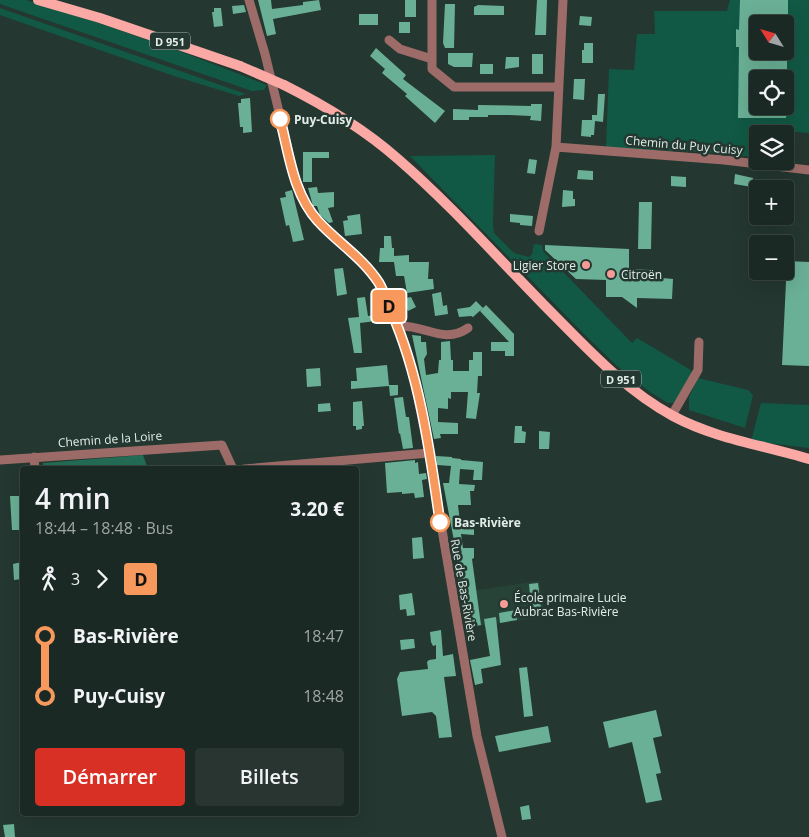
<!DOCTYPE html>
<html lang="fr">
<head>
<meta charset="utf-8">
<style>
  :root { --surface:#1b2924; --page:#283531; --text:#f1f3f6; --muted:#a0a6a6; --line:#394541; --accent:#d93025 }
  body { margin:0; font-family:"Open Sans",sans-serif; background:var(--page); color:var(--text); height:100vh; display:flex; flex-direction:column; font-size:19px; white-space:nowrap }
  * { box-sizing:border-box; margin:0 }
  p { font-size:16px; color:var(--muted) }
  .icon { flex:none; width:28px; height:28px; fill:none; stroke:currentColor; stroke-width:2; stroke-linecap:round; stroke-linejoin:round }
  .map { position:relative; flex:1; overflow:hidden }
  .drawer { position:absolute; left:20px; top:466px; width:339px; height:350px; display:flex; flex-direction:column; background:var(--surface); border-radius:5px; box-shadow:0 5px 20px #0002,0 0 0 1px var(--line) }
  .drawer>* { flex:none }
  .badge { padding:0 10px; border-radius:4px; font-size:18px; line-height:32px }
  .needle { width:32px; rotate:307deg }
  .controls { position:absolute; left:749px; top:15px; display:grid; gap:10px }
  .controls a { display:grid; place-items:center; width:45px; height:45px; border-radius:5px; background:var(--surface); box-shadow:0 5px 20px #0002,0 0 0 1px var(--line); font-size:25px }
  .map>.badge { position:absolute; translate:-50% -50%; box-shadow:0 0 0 2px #fff }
  .legs { display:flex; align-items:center; gap:8px; height:55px; padding:0 15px; font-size:16px }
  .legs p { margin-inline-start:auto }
  .headline { display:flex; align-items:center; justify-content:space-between; height:85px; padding:0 15px }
  h1 { font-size:28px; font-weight:600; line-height:38px }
  .button { display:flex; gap:10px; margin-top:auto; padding:10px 15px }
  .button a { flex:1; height:58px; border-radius:5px; background:var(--accent); color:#fff; font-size:20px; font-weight:600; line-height:58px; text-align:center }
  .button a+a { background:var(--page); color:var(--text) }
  ul { padding:0 15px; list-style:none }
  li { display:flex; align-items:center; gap:18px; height:60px; font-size:19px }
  li i { display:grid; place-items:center; width:8px; height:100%; margin:0 6px; background:currentColor }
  li i::after { content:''; width:12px; height:12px; margin:-6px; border:4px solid; border-radius:50%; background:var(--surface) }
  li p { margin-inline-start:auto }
  li:first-child i { background:linear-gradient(#0000 50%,currentColor 0) }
  li:last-child i { background:linear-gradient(currentColor 50%,#0000 0) }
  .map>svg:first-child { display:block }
  .built { fill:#274237 }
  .green { fill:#115944; fill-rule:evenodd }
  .forest { fill:#246d56 }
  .building { fill:#6ab096; fill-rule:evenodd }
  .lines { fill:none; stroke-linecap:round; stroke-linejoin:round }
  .minor { stroke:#9d6c68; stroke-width:9 }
  .major { stroke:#faa9a4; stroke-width:10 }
  .major-bridge { stroke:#faa9a4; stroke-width:10 }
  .line-1-casing { stroke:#fff; stroke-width:11 }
  .line-1 { stroke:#f7995c; stroke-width:8 }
  .stop-1-dot { fill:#fff; stroke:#f7995c; stroke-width:2.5 }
  .poi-dot { fill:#f59c96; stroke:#243730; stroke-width:2 }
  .labels { text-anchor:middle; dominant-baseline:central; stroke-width:5; stroke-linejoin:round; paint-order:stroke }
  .shield { fill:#243730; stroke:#aab7b2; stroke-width:1 }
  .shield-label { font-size:11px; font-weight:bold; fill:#e3eee9 }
  .stop-label { font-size:12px; font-weight:bold; fill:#e3eee9; stroke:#243730; text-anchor:start }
  .street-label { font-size:12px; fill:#e3eee9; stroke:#243730 }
  .poi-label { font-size:12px; fill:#e3eee9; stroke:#243730; text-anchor:start }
</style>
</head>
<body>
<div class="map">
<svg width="809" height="837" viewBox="0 0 809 837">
  <rect width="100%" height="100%" fill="#243730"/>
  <path class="built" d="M 539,581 L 545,617 L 468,628 L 463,592 Z"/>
  <path class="green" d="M 0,0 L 26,0 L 73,14 L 185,53 L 267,85 L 264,90 L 252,91 L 0,4 Z
    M 730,0 L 809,0 L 809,133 L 784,131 L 783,134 L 758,134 L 757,158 L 721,153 L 606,148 L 609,69 L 634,70 L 637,34 L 655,34 L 654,11 L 727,11 ZM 758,24 L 785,24 L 785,51 L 758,51 ZM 758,79 L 785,79 L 785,106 L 758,106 Z
    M 0,8 L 246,94 L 239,96 L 174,76 L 0,15 Z
    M 495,155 L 493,222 L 494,233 L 514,253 L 529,257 L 532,254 L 534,244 L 542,245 L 543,251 L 632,343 L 637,338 L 691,370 L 692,375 L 678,400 L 673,403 L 668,403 L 650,392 L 617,366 L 584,334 L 410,156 Z
    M 698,378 L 748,390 L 753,395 L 745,428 L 689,410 L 689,397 Z
    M 761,403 L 809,405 L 809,448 L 751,441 Z"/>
  <path class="forest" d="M 143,455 L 148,469 L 43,469 L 43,463 Z"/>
  <path class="building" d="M 258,0 L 271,0 L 272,9 L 303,5 L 303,2 L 319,0 L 321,10 L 273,19 L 276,34 L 267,36 Z
    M 405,0 L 416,0 L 416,17 L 405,17 Z
    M 537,0 L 547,0 L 546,35 L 535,35 Z
    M 740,0 L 788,0 L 788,16 L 793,16 L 793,42 L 792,60 L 787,60 L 787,79 L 758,79 L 758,106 L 787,106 L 786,118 L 738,118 L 739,47 L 736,47 L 736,29 L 739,30 ZM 758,24 L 785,24 L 785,51 L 758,51 Z
    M 445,4 L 455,4 L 454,48 L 445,48 L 443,43 Z
    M 244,5 L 246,12 L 233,14 L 232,6 Z
    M 478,5 L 504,6 L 504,15 L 474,15 L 474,7 Z
    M 214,8 L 221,8 L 223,26 L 214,27 L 212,12 L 214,12 Z
    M 359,14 L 378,14 L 378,25 L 359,25 Z
    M 580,16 L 592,17 L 591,26 L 579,25 Z
    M 399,22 L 410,22 L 410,33 L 399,33 Z
    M 584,43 L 593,43 L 593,63 L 582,63 L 582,50 L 584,50 Z
    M 376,48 L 406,75 L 403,79 L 445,111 L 435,123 L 405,96 L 407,94 L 382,73 L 385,69 L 370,56 Z
    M 448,53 L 473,53 L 472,67 L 454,67 L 448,64 Z
    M 532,54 L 543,54 L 543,74 L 532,74 Z
    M 506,57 L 519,57 L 519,67 L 505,69 Z
    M 480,64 L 493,64 L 493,74 L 480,74 Z
    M 574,79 L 585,79 L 584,100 L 573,99 Z
    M 598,94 L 605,94 L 603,122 L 595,121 L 594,135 L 591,135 L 591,137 L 581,136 L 582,120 L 592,120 L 592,115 L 597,115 Z
    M 250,98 L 252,132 L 243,133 L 243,127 L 240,127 L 238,103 L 241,103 L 241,99 Z
    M 531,104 L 542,104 L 541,121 L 530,120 L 531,116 L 509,115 L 488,115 L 488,117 L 469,117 L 469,120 L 453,120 L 453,109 L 478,110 L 478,105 L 531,106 Z
    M 303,152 L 329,152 L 329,158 L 312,158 L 312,182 L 303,182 Z
    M 529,159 L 537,160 L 535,174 L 527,173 Z
    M 578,170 L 593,171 L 593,180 L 577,179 Z
    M 735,174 L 753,178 L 752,187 L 734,184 Z
    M 671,176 L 686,177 L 686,187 L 671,186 Z
    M 766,181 L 791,185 L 791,189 L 765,189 Z
    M 317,187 L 318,193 L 334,192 L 334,207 L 328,208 L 333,222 L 329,223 L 320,215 L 317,206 L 313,206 L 308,188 Z
    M 292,190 L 304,240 L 293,242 L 289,225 L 286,226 L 280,198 L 286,197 L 285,192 Z
    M 563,190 L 573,191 L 573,199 L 575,199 L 575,206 L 562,207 Z
    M 639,202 L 652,202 L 651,249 L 638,249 Z
    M 360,214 L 362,234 L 345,236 L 343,221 L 348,220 L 347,216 Z
    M 510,214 L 533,216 L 532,226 L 520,225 L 520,223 L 510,222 Z
    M 384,236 L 391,236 L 392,248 L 394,248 L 394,256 L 409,255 L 409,262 L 429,262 L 428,279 L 433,279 L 434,289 L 407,293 L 404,276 L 396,276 L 394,262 L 379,262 L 380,248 L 384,248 Z
    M 545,245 L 629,249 L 629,269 L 652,270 L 652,277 L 673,279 L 672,299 L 637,298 L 637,308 L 622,297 L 606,297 L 606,280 L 576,279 L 545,250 Z
    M 787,261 L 809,262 L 809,366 L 782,365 Z
    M 343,268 L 347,294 L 337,296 L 334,269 Z
    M 441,292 L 443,306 L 447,305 L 448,314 L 435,316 L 432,294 Z
    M 365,297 L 368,316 L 375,315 L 376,321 L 360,323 L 362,353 L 354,353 L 348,318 L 359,317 L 357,298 Z
    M 411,297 L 416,307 L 408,311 L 401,299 Z
    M 476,301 L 483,308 L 486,305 L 514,334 L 514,356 L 505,356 L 505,351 L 491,351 L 491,342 L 509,342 L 480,311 L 483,308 L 473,317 L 471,316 L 459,317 L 457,309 L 470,307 Z
    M 412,335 L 421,336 L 421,342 L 426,342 L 427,354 L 424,359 L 426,375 L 438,373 L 439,360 L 441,360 L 441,342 L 450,341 L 451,360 L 453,360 L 453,371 L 469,371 L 469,360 L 473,360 L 473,352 L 482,352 L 482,376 L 478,376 L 477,393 L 480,393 L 476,419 L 466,418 L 468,392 L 451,392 L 451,399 L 448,398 L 448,409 L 438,408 L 438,422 L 458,423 L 458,434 L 440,434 L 441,438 L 434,439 Z
    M 387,365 L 389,385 L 398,385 L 398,395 L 390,396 L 389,386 L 351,389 L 351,381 L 357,381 L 356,368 Z
    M 320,368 L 321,386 L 307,387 L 306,369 Z
    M 403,397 L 406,417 L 409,417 L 413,448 L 403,449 L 400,433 L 399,434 L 394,398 Z
    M 362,401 L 364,426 L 362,426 L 362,429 L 356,430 L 356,426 L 353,426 L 353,402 Z
    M 330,403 L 331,411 L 318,412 L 318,404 Z
    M 515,426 L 522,426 L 522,431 L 526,432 L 525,443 L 514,443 Z
    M 539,431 L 550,432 L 549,449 L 539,449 Z
    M 436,456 L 452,457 L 452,458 L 461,459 L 461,460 L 483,462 L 482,480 L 473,480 L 474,470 L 460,469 L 459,484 L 475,485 L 474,491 L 470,491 L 471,505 L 458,505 L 460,522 L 472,519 L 472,524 L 474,524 L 474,535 L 461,534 L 463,548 L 474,548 L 474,558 L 472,559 L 481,625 L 471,627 L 465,585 L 459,586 L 455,546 L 443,483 L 449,483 L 451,466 L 437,465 Z
    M 415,460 L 415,463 L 418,462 L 419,474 L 426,473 L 427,479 L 422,480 L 424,497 L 415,498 L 414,493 L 402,494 L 402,492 L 387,493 L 385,463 Z
    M 10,496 L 22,496 L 22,530 L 12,530 Z
    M 422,537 L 424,558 L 413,559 L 412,538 Z
    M 22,562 L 22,579 L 14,580 L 13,564 Z
    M 538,583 L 542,616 L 532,617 L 529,584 Z
    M 412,593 L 415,615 L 407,616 L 406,609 L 400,610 L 399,595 Z
    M 516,610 L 517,620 L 500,623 L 499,613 Z
    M 496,617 L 501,665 L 481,669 L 483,683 L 475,685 L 470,660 L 490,656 L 484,619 Z
    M 441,630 L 443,656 L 453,654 L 456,676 L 444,677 L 452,737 L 439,738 L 436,716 L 432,712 L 402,716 L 397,679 L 400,672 L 428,669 L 427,662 L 429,660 L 436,659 L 436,645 L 433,646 L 431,642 L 430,632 Z
    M 411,639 L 414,639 L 415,648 L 401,650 L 400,640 Z
    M 527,667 L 533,716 L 524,717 L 519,668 Z
    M 656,710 L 662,736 L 653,738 L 661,773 L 656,774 L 662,800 L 646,803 L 632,742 L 609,748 L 603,722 Z
    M 548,726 L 551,742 L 499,752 L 495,736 Z
    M 529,805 L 531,819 L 522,820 L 520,807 Z
    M 14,824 L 15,837 L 5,837 L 3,825 Z"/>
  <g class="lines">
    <path class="minor" d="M 249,0 L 265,54 L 295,178 L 308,209 L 316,220 L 356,255 L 380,285 L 401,334 L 412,368 L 429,453 L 477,736 L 502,837
      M 432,0 L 432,69 L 454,87 L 559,87
      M 389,40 L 400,49 L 432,59
      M 556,147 L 724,160 L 809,170
      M 539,231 L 556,147 L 563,0
      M 398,326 C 424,324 444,345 468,328
      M 672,415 L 698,370 L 699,342
      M 34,457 L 35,469
      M 0,460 L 222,445 L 233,469
      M 244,469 L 429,453"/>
    <path class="major" d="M 38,0 L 100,18 L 240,66
      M 284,85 C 324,105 364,129 398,159 C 450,204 496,256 544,305 C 584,345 623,389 673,416 C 716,439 763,445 809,459"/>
    <path class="major-bridge" d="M 240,66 L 284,85"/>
  </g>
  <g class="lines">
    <g class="line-1-casing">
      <path id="line-1" d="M 280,119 C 289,153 293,194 318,221 C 338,243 363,258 379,283 C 384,292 387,302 391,311 C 420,376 430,452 440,522"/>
    </g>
    <use href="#line-1" class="line-1"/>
  </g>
  <g class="stop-1-dot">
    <circle cx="280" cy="119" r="9"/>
    <circle cx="440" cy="522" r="9"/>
  </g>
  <g class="poi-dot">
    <circle cx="586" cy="265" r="5"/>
    <circle cx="611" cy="274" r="5"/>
    <circle cx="504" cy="604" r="5"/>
  </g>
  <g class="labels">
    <g class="shield">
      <rect x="150" y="32.5" width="40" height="17" rx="4"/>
      <rect x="601" y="370.5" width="40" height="17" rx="4"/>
    </g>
    <g class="shield-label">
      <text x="170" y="41">D 951</text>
      <text x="621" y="379">D 951</text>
    </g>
    <g class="stop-label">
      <text x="294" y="119">Puy-Cuisy</text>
      <text x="454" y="522">Bas-Rivière</text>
    </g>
    <g class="street-label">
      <text transform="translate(684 145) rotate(5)">Chemin du Puy Cuisy</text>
      <text transform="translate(110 439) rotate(-4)">Chemin de la Loire</text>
      <text transform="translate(464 590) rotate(80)">Rue de Bas-Rivière</text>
    </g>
    <g class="poi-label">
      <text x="576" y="265" text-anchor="end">Ligier Store</text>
      <text x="621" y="274">Citroën</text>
      <text x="514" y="597">École primaire Lucie<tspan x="514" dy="14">Aubrac Bas-Rivière</tspan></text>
    </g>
  </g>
</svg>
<div class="controls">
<a><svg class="needle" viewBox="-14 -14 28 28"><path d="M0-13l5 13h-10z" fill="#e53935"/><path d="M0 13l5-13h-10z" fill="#a0a6a6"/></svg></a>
<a><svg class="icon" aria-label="locate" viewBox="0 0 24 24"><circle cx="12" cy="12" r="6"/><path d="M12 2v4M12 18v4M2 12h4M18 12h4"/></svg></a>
<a><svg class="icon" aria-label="layers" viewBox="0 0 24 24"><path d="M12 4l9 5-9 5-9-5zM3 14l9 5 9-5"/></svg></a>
<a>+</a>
<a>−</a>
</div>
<b class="badge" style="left:389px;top:306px;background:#f7995c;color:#111">D</b>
<section class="drawer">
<div class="headline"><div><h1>4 min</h1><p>18:44 – 18:48 · Bus</p></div><b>3.20 €</b></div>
<div class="legs"><svg class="icon" aria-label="walk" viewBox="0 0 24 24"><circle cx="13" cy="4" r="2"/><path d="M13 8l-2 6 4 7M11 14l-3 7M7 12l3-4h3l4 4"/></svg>3<svg class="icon" aria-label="forward" viewBox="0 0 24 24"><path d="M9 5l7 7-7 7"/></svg><b class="badge" style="background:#f7995c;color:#111">D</b></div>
<ul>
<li><i style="color:#f7995c"></i><b>Bas-Rivière</b><p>18:47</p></li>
<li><i style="color:#f7995c"></i><b>Puy-Cuisy</b><p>18:48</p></li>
</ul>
<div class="button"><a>Démarrer</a><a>Billets</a></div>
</section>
</div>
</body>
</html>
